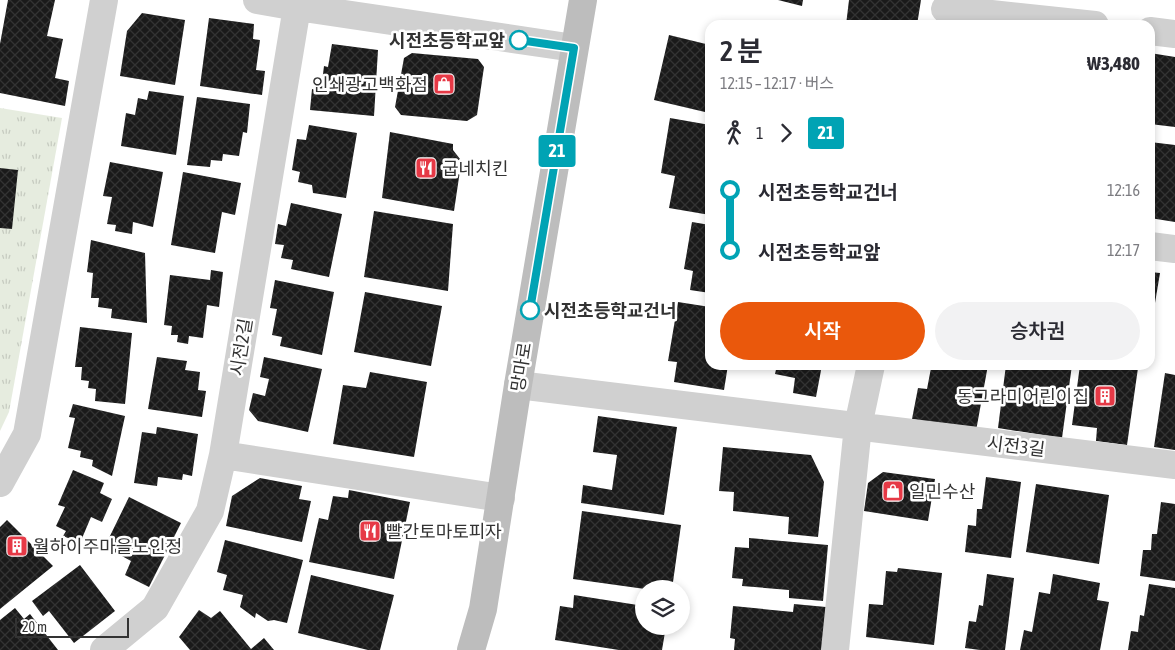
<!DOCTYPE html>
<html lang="ko">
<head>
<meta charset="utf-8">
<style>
  :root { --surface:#fff; --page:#f2f2f3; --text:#2b2b33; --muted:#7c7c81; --accent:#ea580c }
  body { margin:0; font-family:"Asap Condensed","Noto Sans KR",sans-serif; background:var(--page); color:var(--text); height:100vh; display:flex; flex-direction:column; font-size:19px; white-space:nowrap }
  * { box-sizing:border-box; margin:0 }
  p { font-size:16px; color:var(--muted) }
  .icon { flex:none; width:28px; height:28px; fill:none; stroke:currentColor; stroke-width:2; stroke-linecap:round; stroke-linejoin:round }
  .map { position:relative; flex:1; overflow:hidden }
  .panel { position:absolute; left:705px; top:20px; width:450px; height:350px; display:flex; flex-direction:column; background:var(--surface); border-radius:15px; box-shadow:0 2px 8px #0003 }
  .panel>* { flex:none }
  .badge { padding:0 10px; border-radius:4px; font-size:18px; line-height:32px }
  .fabs { position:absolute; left:635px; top:580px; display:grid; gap:10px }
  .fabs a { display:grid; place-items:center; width:55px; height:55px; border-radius:50%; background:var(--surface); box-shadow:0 2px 8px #0003; font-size:25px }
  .scale { position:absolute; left:15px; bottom:12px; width:114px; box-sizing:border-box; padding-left:5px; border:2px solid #333; border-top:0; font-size:14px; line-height:18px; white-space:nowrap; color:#333; -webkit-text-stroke:4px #fff; paint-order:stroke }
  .map>.badge { position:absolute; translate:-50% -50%; box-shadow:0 0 0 2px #fff }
  .legs { display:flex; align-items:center; gap:8px; height:55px; padding:0 15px; font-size:16px }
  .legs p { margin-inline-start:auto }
  .headline { display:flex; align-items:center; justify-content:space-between; height:85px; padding:0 15px }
  h1 { font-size:28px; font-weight:600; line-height:38px }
  .button { display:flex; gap:10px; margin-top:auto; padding:10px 15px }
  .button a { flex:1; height:58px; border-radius:30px; background:var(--accent); color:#fff; font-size:20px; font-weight:600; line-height:58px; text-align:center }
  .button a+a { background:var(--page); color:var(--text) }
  ul { padding:0 15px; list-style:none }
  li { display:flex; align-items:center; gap:18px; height:60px; font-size:19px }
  li i { display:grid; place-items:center; width:8px; height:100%; margin:0 6px; background:currentColor }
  li i::after { content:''; width:12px; height:12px; margin:-6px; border:4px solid; border-radius:50%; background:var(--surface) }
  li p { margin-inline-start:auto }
  li:first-child i { background:linear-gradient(#0000 50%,currentColor 0) }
  li:last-child i { background:linear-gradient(currentColor 50%,#0000 0) }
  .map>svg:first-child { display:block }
  .grass { fill:url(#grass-tufts) }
  .building { fill:url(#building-cross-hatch) }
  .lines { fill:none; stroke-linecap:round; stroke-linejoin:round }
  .street { stroke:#d0d0d0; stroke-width:28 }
  .secondary { stroke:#bdbdbd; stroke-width:28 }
  .line-1-casing { stroke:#fff; stroke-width:11 }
  .line-1 { stroke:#00a3b4; stroke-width:8 }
  .stop-1-dot { fill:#fff; stroke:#00a3b4; stroke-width:2.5 }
  .labels { text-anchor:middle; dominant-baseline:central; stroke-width:5; stroke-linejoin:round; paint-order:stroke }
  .stop-label { font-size:18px; font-weight:bold; fill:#333; stroke:#fff; text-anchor:end }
  .poi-label { font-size:18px; fill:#333; stroke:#fff; text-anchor:start }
  .street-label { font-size:18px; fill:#333; stroke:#fff }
</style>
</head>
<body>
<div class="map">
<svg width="1175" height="650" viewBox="0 0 1175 650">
  <defs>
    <pattern id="grass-tufts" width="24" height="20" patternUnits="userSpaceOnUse" patternTransform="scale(1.25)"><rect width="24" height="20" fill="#e6ecdf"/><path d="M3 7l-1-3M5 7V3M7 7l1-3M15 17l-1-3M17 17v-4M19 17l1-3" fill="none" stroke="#c6cbc0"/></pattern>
    <pattern id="building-cross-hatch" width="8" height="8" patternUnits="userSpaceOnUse" patternTransform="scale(1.25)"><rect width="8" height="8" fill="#1a1a1a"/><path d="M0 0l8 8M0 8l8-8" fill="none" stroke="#333"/></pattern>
  </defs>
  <rect width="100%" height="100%" fill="#fff"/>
  <path class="grass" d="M 0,108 L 62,118 L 9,412 L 0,431 Z"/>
  <path class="building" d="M 8,0 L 55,0 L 47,36 L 63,39 L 55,78 L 69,81 L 65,106 L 0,93 L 0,44 Z
    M 778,0 L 803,0 L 802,6 Z
    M 849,0 L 921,0 L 917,25 L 846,25 Z
    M 142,13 L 185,20 L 175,85 L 120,76 L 127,31 Z
    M 209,18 L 254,24 L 253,39 L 260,40 L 256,70 L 265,71 L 262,95 L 200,86 Z
    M 669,35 L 710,45 L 710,88 L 705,112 L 654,100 Z
    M 332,44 L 378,50 L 374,116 L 310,110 L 312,89 L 316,90 L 317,82 L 322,82 L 324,66 L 328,67 Z
    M 412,53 L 478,59 L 484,67 L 477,115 L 467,121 L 401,115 L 395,107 L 404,58 Z
    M 1150,53 L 1175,57 L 1175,127 L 1150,124 Z
    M 149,91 L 184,96 L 176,155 L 121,146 L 126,113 L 135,115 L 138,98 L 147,100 Z
    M 197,97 L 250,104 L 247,133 L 243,132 L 239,156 L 223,154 L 222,161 L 211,160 L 210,167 L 187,165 Z
    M 670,118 L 710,125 L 710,215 L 669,208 L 675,176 L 661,173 Z
    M 309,125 L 357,133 L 346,198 L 313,193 L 312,185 L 298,182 L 300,172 L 292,170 L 297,139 L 306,140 Z
    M 390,132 L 453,144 L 453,150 L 460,159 L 457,162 L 452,162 L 451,164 L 461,164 L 454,211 L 382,198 Z
    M 1150,142 L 1175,145 L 1175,222 L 1150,218 Z
    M 110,162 L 163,172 L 153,227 L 133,222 L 132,234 L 115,231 L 116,225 L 107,224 L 112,197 L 103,196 Z
    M 0,168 L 18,170 L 12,229 L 0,228 Z
    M 183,172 L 241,183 L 235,215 L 222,212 L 215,253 L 171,245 Z
    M 291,203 L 342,214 L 329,277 L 291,269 L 293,260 L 281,258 L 284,245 L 275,244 L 278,224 L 286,226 Z
    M 374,211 L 453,224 L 448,291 L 364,277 Z
    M 692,222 L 710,225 L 710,293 L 690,290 L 693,271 L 684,269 Z
    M 91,240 L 145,253 L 147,323 L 111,318 L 112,309 L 98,307 L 99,298 L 91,298 L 93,273 L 87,272 Z
    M 211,270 L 223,272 L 219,307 L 207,305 L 203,338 L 189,336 L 188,344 L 177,342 L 178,335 L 171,335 L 172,326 L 164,325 L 170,275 L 210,280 Z
    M 1150,272 L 1160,273 L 1151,327 L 1150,327 Z
    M 275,280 L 334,292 L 322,355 L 280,346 L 282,337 L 272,335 L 277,309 L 270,308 Z
    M 365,292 L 442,306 L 431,366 L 354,352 Z
    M 678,302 L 710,307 L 710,365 L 728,365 L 724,390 L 674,382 L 677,362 L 668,361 Z
    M 80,327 L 132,333 L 125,404 L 95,401 L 96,389 L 88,388 L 89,381 L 81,380 L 82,367 L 75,367 Z
    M 157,357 L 187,361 L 185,370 L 200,372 L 198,390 L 206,391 L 202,417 L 148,409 Z
    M 264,357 L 322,369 L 308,432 L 258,421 L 249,410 L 253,393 L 265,396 L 269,379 L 260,377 Z
    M 777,365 L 822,365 L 816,397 L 793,393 L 795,378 L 775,374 Z
    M 918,365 L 988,365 L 976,431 L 912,419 L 918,388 L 927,389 L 931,368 Z
    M 1006,365 L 1072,365 L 1062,438 L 998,428 Z
    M 1080,365 L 1114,365 L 1138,368 L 1127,445 L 1096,441 L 1097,428 L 1072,425 Z
    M 370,372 L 427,382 L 414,457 L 333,444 L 343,385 L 366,388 Z
    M 1165,373 L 1175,375 L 1175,450 L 1154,447 Z
    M 73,404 L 125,416 L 112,476 L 92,466 L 93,460 L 80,457 L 81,451 L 68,448 L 75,418 L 69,417 Z
    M 598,416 L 677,427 L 664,515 L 581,503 L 583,485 L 612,490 L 617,455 L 593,452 Z
    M 157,427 L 198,434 L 192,476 L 183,474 L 182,480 L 158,477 L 157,486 L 134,483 L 142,432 L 156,434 Z
    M 723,447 L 811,455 L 824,482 L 818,537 L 788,534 L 789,517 L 733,511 L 734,492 L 719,491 Z
    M 73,470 L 104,483 L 100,493 L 112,499 L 102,522 L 91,517 L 80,543 L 63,536 L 66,531 L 56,526 L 65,507 L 58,505 Z
    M 883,472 L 935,479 L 928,521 L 864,511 L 868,483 Z
    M 986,477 L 1021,482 L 1011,558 L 965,552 L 968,525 L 976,526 L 977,509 L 982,509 Z
    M 260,478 L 302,486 L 299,499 L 311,501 L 302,542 L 226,526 L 232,496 Z
    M 1036,484 L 1109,495 L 1099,564 L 1026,552 Z
    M 349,490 L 410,502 L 394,579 L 309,562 L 319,518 L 328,520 L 333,496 L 348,498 Z
    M 129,497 L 181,523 L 149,587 L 125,575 L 131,561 L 111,550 L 115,542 L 109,538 Z
    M 1161,502 L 1175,504 L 1175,581 L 1140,576 L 1143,550 L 1151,550 L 1152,534 L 1157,534 Z
    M 582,511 L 681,525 L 672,589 L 645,589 L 573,579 Z
    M 7,520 L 53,566 L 0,609 L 0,527 Z
    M 749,538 L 828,545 L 823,601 L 789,598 L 789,590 L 742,586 L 743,579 L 732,578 L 735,547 L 749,548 Z
    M 225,540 L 303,560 L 287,623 L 274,620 L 268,621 L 256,613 L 255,618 L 240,607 L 243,595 L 223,590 L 227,575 L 217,572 Z
    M 80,565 L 115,611 L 74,643 L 49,611 L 43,616 L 32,601 Z
    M 898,568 L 942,573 L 934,645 L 866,637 L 869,604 L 883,605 L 886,571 L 897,572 Z
    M 987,574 L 1014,578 L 1005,650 L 980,650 L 965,648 L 969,621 L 976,622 L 979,605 L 983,606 Z
    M 1053,574 L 1100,583 L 1097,600 L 1109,602 L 1100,650 L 1020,650 L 1024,630 L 1032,632 L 1039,592 L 1050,594 Z
    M 311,575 L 394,595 L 380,650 L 368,650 L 298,633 Z
    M 1149,584 L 1175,588 L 1175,650 L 1128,650 L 1131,631 L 1138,632 L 1140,615 L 1144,616 Z
    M 574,595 L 644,606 L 644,626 L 666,626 L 662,650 L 619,650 L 555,640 L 560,606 L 573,608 Z
    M 794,604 L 826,607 L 822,650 L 734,650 L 735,639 L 730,638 L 733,606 L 793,612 Z
    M 15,608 L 24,619 L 30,614 L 58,650 L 0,650 L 0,620 Z
    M 199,610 L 211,618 L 220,611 L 251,649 L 264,638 L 274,650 L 190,650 L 179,637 Z"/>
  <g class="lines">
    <path class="street" d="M 257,0 L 297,7 L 574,48
      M 945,9 L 1095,25
      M 1150,31 L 1175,34
      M 1150,246 L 1175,249
      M 518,385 L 1175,465
      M 223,455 L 501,498
      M 0,483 L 27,434 L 104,0
      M 104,650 L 155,608 L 210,511 L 223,455 L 297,7
      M 835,650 L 858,426 L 871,365"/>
    <path class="secondary" d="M 471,650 L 483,609 L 518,385 L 583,0"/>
  </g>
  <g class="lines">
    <g class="line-1-casing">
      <path id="line-1" d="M 519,40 L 574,48 L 530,310"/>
    </g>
    <use href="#line-1" class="line-1"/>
  </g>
  <defs>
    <g id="shop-square" transform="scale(1.125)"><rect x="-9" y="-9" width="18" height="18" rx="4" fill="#e63946" stroke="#fff"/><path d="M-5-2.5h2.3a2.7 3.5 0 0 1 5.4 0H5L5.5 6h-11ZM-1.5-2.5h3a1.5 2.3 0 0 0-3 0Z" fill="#fff"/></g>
    <g id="restaurant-square" transform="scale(1.125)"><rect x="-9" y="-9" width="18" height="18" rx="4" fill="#e63946" stroke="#fff"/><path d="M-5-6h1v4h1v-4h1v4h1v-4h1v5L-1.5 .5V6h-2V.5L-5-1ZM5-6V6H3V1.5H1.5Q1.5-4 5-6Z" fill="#fff"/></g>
    <g id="building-square" transform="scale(1.125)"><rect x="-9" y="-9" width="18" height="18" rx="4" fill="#e63946" stroke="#fff"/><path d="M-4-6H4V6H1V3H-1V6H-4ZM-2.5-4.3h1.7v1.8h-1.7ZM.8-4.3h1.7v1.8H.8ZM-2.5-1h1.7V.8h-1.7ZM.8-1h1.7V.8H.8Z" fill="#fff"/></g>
  </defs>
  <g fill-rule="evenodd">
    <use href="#shop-square" x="444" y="84"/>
    <use href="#restaurant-square" x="426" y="168"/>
    <use href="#building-square" x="1105" y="396"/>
    <use href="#shop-square" x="893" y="491"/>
    <use href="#restaurant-square" x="370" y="531"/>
    <use href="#building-square" x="17" y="546"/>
  </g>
  <g class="stop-1-dot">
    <circle cx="519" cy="40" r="9"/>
    <circle cx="530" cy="310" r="9"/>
  </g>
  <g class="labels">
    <g class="stop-label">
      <text x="505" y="40">시전초등학교앞</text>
      <text x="544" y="310" text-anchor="start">시전초등학교건너</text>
    </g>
    <g class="poi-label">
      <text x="428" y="84" text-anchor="end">인쇄광고백화점</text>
      <text x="442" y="168">굽네치킨</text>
      <text x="1089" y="396" text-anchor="end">동그라미어린이집</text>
      <text x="909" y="491">일민수산</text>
      <text x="386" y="531">빨간토마토피자</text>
      <text x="33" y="546">월하이주마을노인정</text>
    </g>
    <g class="street-label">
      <text transform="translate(241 347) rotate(-81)">시전2길</text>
      <text transform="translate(521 367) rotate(-81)">망마로</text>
      <text transform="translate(1016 446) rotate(7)">시전3길</text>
    </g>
  </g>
</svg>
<div class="fabs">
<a><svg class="icon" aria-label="layers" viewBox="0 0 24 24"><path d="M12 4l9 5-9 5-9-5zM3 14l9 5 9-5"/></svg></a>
</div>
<div class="scale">20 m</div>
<b class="badge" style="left:557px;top:151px;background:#00a3b4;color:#fff">21</b>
<section class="panel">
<div class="headline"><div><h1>2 분</h1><p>12:15 – 12:17 · 버스</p></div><b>₩3,480</b></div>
<div class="legs"><svg class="icon" aria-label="walk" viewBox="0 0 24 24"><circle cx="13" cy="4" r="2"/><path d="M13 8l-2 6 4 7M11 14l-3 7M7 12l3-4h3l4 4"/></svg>1<svg class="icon" aria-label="forward" viewBox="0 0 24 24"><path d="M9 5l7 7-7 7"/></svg><b class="badge" style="background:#00a3b4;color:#fff">21</b></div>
<ul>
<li><i style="color:#00a3b4"></i><b>시전초등학교건너</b><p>12:16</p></li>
<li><i style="color:#00a3b4"></i><b>시전초등학교앞</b><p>12:17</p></li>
</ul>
<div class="button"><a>시작</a><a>승차권</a></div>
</section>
</div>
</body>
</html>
